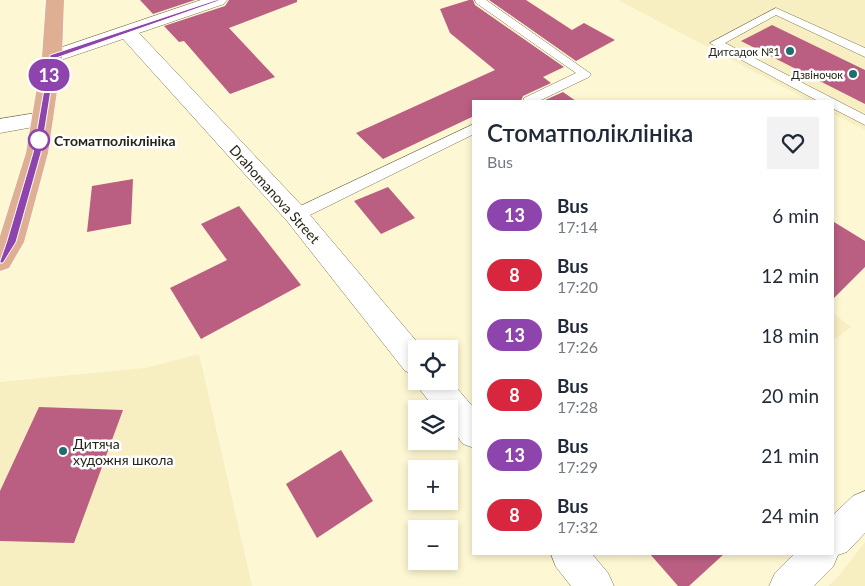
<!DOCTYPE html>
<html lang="en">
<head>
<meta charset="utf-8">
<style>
  :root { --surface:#fff; --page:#f2f2f3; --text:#1f2937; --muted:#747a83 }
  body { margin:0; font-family:Lato,sans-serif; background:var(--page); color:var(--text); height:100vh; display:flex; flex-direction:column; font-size:19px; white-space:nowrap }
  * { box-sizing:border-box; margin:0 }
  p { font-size:16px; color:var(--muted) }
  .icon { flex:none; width:28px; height:28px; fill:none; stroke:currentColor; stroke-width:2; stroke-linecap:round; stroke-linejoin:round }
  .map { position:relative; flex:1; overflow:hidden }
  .sheet { position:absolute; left:472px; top:100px; width:362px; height:455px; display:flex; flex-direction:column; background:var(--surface); border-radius:0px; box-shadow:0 2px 8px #0003 }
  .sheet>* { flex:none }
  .badge { padding:0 10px; border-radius:16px; font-size:18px; line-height:32px }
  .tools { position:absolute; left:408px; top:340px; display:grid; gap:10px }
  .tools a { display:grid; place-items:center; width:50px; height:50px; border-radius:0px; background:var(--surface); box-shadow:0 2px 8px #0003; font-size:25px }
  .map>.badge { position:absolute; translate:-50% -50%; box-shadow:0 0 0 2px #fff }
  .round { display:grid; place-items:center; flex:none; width:52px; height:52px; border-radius:0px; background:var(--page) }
  .headline { display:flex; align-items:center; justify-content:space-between; height:85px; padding:0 15px }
  h1 { font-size:24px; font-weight:600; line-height:38px }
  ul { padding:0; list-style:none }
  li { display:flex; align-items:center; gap:15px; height:60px; padding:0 15px }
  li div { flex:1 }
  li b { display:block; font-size:19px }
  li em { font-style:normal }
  li .badge { min-width:55px; font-weight:700; text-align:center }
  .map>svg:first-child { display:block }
  .built { fill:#f7eec2 }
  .building { fill:#ba5f82 }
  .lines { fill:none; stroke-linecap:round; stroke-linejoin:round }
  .service-casing { stroke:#7a7353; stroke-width:1 }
  .minor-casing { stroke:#7a7353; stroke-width:1 }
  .tertiary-casing { stroke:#7a7353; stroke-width:1 }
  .primary-casing { stroke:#fff; stroke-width:1 }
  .service { fill:#fff; fill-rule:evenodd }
  .minor { fill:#fff; fill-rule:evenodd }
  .tertiary { fill:#fff; fill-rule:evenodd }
  .primary { fill:#dfaf94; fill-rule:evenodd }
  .line { fill:#8e44ad; stroke:#fff }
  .poi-dot { fill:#206c6f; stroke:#fff; stroke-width:2 }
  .stop-dot { fill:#fff; stroke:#8e44ad; stroke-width:2.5 }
  .labels { text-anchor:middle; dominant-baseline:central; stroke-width:5; stroke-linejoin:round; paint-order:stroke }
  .far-poi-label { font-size:11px; fill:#272417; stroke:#fff; text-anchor:end }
  .stop-label { font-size:14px; font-weight:bold; fill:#272417; stroke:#fff; text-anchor:start }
  .street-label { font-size:14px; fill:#272417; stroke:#fff }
  .poi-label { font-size:14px; fill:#272417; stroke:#fff; text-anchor:start }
</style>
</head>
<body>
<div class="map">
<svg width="865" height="586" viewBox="0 0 865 586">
  <rect width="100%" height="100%" fill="#fef7d3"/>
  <path class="built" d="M 618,0 L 865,0 L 865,130 L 834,114 L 834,101 L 810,101 Z
    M 834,314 L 851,327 L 834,340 Z
    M 199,354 L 252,586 L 0,586 L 0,382 L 145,368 Z
    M 865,542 L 865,586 L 828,586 L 838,577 Z"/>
  <path class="building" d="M 140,0 L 195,0 L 153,14 Z
    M 229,0 L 297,0 L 297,2 L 229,28 L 275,77 L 230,94 L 184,41 L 179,42 L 164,26 L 225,6 Z
    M 469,0 L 473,0 L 475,5 L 564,67 L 543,77 L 551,83 L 523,96 L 521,101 L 474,101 L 474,116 L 383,159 L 356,133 L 495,70 L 450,33 L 440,9 Z
    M 489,0 L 526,0 L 572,30 L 584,23 L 615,40 L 576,61 Z
    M 772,25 L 865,70 L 865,104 L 741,41 Z
    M 563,92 L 576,101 L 543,101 Z
    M 133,179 L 131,224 L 87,232 L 92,186 Z
    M 388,187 L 415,218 L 381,234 L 354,201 Z
    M 239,206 L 301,285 L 201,339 L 170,288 L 227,260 L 201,224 Z
    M 834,222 L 865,241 L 865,267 L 834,298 Z
    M 39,407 L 123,410 L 74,543 L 0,541 L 0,491 Z
    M 341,450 L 373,501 L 317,538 L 286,484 Z
    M 650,554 L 724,554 L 689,586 L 678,586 Z"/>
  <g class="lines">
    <g class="service-casing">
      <path id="service" d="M 475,0 L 486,0 L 591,74 L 589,77 L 539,101 L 523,101 L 524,98 L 576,73 L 476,3 Z
        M 776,8 L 865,48 L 865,57 L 776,15 L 725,43 L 865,115 L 865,125 L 834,109 L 834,101 L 818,101 L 710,43 Z
        M 474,124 L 474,134 L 302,219 L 296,221 L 290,219 L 288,215 L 290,211 Z"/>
    </g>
    <g class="minor-casing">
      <path id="minor" d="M 42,112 L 50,114 L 53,119 L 50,124 L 0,133 L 0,119 Z
        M 865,491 L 865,533 L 847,552 L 838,555 L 833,567 L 814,586 L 769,586 L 775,573 L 794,554 L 834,554 L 834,514 L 853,496 Z"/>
    </g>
    <g class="tertiary-casing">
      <path id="tertiary" d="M 201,0 L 227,0 L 224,4 L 139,33 L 305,209 L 423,349 L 416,349 L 416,375 L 405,371 L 287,221 L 123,39 L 52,63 L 45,61 L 42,57 L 45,53 Z
        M 449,379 L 474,408 L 474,448 L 463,444 L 449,426 L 449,409 L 435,409 L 421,391 L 417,381 L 449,381 Z
        M 551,554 L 592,554 L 608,573 L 614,586 L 571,586 L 556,567 Z"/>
    </g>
    <g class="primary-casing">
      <path id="primary" d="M 46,0 L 64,0 L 62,57 L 48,153 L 24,242 L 9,268 L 0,271 L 0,236 L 26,153 L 42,57 Z"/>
    </g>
    <use href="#service" class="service"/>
    <use href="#minor" class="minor"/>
    <use href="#tertiary" class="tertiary"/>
    <use href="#primary" class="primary"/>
  </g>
  <path class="line" d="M 216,0 L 221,0 L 56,58 L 41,153 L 16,242 L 3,263 L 0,263 L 0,261 L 7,241 L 33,153 L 50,55 Z"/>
  <g class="poi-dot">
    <circle cx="790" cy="51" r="5"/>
    <circle cx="853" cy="74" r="5"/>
    <circle cx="63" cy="451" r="5"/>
  </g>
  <circle class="stop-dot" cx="39" cy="140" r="10"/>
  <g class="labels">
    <g class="far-poi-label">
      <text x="780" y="51">Дитсадок №1</text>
      <text x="843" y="74">Дзвіночок</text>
    </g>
    <g class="stop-label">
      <text x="54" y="140">Стоматполіклініка</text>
    </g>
    <g class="street-label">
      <text transform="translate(275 194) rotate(48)">Drahomanova Street</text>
    </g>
    <g class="poi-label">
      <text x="73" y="443">Дитяча<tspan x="73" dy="16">художня школа</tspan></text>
    </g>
  </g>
</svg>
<div class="tools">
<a><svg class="icon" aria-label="locate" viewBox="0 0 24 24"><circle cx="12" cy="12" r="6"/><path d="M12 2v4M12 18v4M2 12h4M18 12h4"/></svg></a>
<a><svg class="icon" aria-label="layers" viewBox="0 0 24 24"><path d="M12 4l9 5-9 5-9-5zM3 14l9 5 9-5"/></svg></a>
<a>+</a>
<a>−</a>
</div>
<b class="badge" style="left:49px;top:75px;background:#8e44ad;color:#fff">13</b>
<section class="sheet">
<div class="headline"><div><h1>Стоматполіклініка</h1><p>Bus</p></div><a class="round"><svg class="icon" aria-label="heart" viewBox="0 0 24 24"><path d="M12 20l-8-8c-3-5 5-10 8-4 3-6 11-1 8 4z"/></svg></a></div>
<ul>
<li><span class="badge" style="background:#8e44ad;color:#fff">13</span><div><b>Bus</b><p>17:14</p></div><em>6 min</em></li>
<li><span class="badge" style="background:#d7263d;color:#fff">8</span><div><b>Bus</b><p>17:20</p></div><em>12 min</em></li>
<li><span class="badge" style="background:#8e44ad;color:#fff">13</span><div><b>Bus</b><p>17:26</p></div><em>18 min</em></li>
<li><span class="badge" style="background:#d7263d;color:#fff">8</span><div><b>Bus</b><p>17:28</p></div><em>20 min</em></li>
<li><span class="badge" style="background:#8e44ad;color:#fff">13</span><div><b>Bus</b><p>17:29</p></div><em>21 min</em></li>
<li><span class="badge" style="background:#d7263d;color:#fff">8</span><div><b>Bus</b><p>17:32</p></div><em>24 min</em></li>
</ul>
</section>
</div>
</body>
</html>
